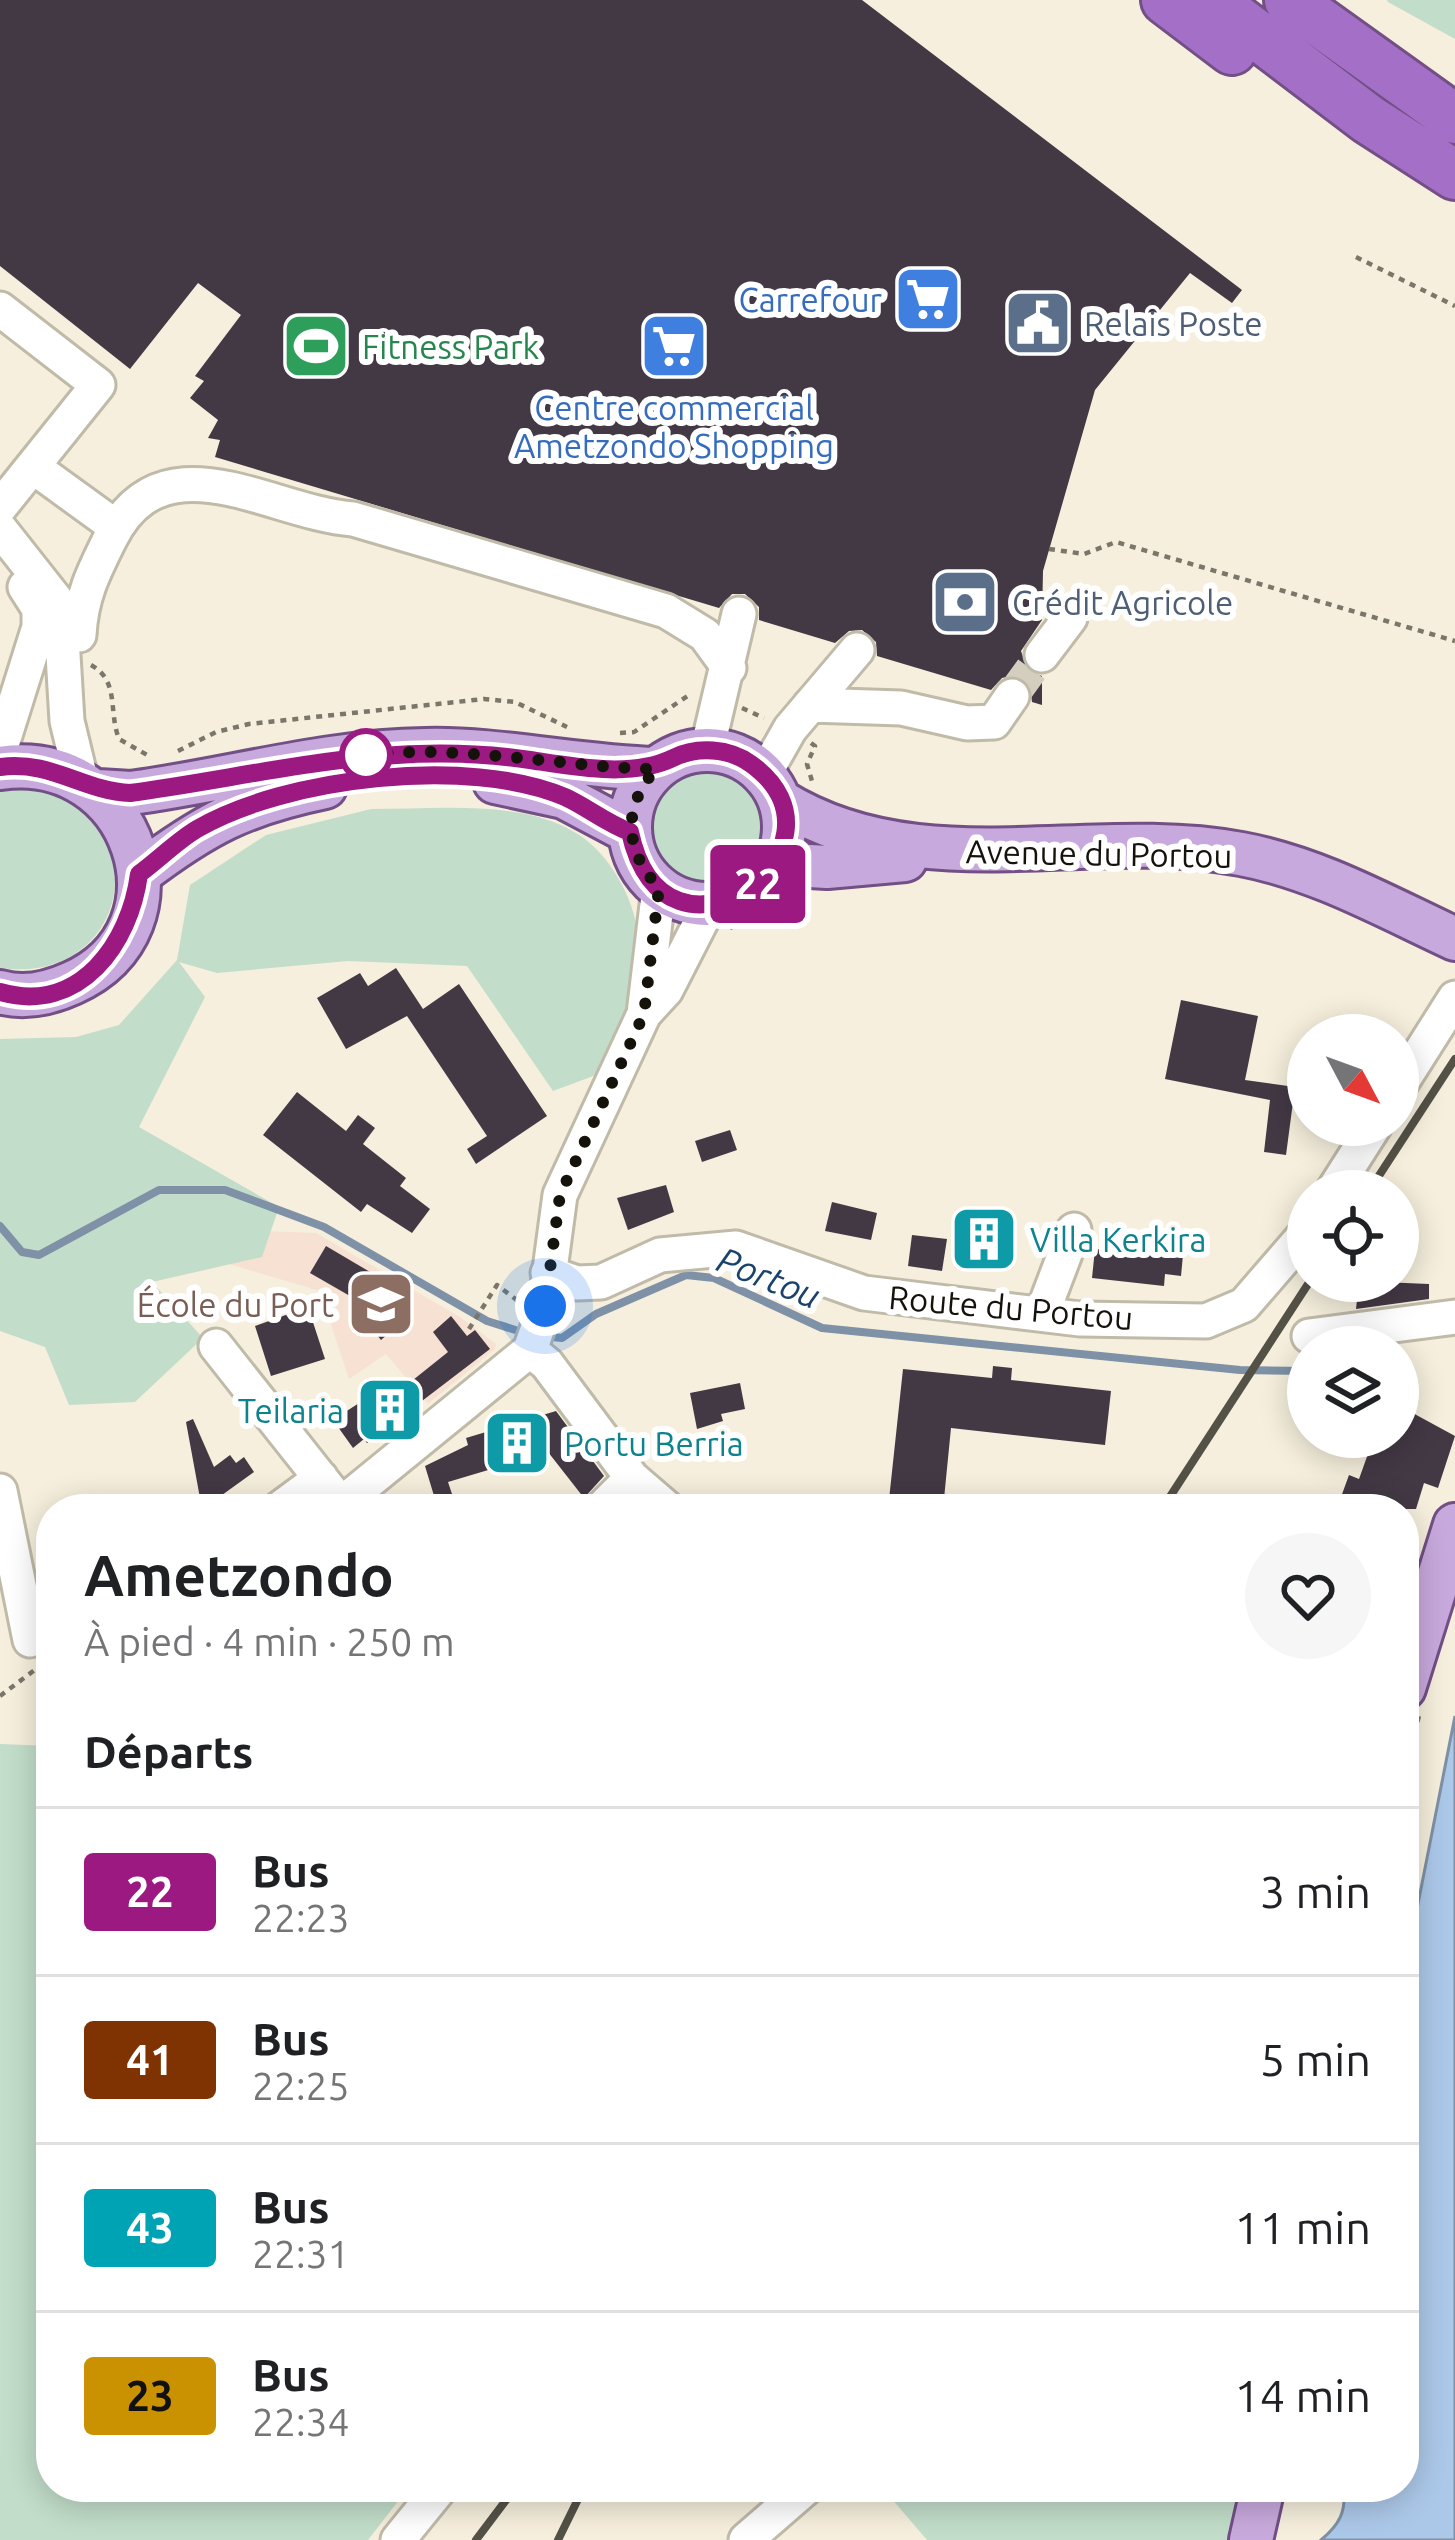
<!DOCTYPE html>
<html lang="fr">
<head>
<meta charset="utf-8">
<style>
  :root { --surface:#fff; --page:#f6f6f6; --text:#202124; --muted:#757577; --line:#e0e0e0 }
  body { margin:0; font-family:Ubuntu,sans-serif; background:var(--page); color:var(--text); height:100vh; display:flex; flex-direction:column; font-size:45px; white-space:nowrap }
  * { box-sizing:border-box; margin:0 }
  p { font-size:39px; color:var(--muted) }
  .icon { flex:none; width:66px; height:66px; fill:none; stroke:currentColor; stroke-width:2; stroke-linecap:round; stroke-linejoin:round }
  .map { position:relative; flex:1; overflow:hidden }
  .sheet { position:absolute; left:36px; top:1494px; width:1383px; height:1008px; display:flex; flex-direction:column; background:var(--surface); border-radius:48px; box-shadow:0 6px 30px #0003 }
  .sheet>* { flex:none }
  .badge { padding:0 24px; border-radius:9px; font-size:42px; line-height:78px }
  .needle { width:78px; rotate:131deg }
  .buttons { position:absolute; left:1287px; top:1014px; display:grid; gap:24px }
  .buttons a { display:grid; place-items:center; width:132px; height:132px; border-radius:50%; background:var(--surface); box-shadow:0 6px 30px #0003; font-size:60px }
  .you { position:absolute; width:60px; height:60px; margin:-30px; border:9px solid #fff; border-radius:50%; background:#1a73e8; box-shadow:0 0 0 18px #1a73e833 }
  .map>.badge { position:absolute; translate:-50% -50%; box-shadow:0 0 0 6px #fff }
  h2 { padding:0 48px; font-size:45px; line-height:108px }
  .round { display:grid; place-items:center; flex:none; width:126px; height:126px; border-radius:63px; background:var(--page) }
  .headline { display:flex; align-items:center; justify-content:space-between; height:204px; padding:0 48px }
  h1 { font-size:57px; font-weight:700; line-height:90px }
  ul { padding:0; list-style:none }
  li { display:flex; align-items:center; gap:36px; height:168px; padding:0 48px; border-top:3px solid var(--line) }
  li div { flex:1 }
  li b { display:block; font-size:45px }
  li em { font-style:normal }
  li .badge { min-width:132px; font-weight:700; text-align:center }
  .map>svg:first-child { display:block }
  .education { fill:#f7e1d3 }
  .green { fill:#c2ddca }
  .water { fill:#acc8e9; stroke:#7e91a6; stroke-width:3 }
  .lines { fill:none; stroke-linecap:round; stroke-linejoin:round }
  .stream { stroke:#7e91a6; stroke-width:8 }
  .building { fill:#433945 }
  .minor-tunnel { stroke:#d4cebe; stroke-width:33; stroke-dasharray:33 16; stroke-linecap:butt }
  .minor-casing { stroke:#c0baa9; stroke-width:39 }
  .major-casing { stroke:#724f85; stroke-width:48 }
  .highway-casing { stroke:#724f85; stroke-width:54 }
  .path { stroke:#7a766a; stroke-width:4.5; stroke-dasharray:6 6; stroke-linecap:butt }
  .minor { stroke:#fff; stroke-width:33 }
  .major { stroke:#c8a9dd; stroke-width:42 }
  .highway { stroke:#a470c7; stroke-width:48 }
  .rail { stroke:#545147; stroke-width:8 }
  .line-casing { stroke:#fff; stroke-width:27 }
  .line { stroke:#9c1981; stroke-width:18 }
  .walk { stroke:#14120b; stroke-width:12; stroke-dasharray:0 21.6 }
  .stop-dot { fill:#fff; stroke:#9c1981; stroke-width:6 }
  .labels { text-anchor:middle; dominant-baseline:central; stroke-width:12; stroke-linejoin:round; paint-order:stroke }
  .shop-label { font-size:33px; fill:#366cbe; stroke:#fff; text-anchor:end }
  .service-label { font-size:33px; fill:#4e5e75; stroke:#fff; text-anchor:start }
  .leisure-label { font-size:33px; fill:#27864d; stroke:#fff; text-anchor:start }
  .street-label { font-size:33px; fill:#14120b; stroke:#fff }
  .culture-label { font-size:33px; fill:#0d838f; stroke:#fff; text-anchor:start }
  .education-label { font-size:33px; fill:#785e54; stroke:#fff; text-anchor:end }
  .water-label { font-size:36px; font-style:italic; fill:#1a426c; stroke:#fff }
</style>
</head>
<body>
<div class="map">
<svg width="1455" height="2540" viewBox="0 0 1455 2540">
  <rect width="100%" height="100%" fill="#f6efdd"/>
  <path class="education" d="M 231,1230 L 316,1233 L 460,1317 L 496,1344 L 495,1349 L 428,1404 L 386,1354 L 349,1379 L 320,1291 L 222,1262 Z"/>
  <path class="green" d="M 1387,0 L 1455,0 L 1455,39 L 1388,2 Z
    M 711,769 C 750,777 767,805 764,843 L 725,871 L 721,884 C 676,892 644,860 648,815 L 671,780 Z
    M 27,785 C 165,818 129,986 0,968 L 0,788 Z
    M 371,809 C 424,809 487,803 538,817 C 574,827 598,844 617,876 C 661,950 629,1003 596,1075 L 553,1091 L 467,966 L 348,961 L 217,973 L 179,962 L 205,997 L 139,1127 L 279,1207 L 262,1257 L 152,1282 L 203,1338 L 135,1402 L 69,1405 L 45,1347 L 0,1331 L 0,1039 L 76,1037 L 119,1025 L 177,960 L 190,885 L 266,835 Z
    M 0,1744 L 51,1746 L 51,2487 L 409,2487 L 368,2540 L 0,2540 Z
    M 891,2487 L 1242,2487 L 1231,2540 L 927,2540 L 885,2491 Z"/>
  <path class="water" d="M 1455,1716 L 1455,2540 L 1321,2540 C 1340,2524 1346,2512 1344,2487 L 1404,2487 L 1404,1975 Z"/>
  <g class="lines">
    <path class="stream" d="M 0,1226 L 22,1252 L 39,1255 L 159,1190 L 225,1190 L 324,1227 L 487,1321 L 528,1334
      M 543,1336 L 562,1338 L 596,1314 L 686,1275 L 714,1278 L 822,1328 L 1240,1370 L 1308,1371"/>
  </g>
  <path class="building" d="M 0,0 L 862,0 L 1242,290 L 1232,303 L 1190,273 L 1095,390 L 1043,571 L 1042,620 L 1021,651 L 1028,671 L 1042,676 L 1042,705 L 1032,702 L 1030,686 L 1015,675 L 1002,678 L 991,690 L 877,656 L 876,642 L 862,630 L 849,631 L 835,643 L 759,620 L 759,607 L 745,594 L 732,594 L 719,608 L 215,457 L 220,440 L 208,438 L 218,420 L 190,398 L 204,381 L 195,376 L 241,315 L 198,283 L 130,369 L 0,266 Z
    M 396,968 L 423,1009 L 459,984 L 547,1116 L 476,1164 L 467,1149 L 487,1136 L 407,1016 L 346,1049 L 317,998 L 360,973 L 368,986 Z
    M 1181,1000 L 1258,1016 L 1245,1080 L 1295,1087 L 1286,1155 L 1264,1152 L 1270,1100 L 1165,1079 Z
    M 297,1092 L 346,1131 L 358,1115 L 375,1128 L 363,1144 L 406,1178 L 400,1186 L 430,1209 L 412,1233 L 367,1204 L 361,1212 L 263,1135 Z
    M 730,1130 L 737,1150 L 702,1162 L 695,1141 Z
    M 666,1185 L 674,1212 L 628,1230 L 617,1198 Z
    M 832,1202 L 877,1213 L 871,1240 L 825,1231 Z
    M 961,1222 L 1011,1228 L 1007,1258 L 956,1251 Z
    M 912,1235 L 947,1239 L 942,1271 L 908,1266 Z
    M 1128,1241 L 1184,1244 L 1181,1276 L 1165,1274 L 1164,1286 L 1092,1278 L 1095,1249 L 1126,1252 Z
    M 326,1246 L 382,1279 L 411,1314 L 381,1340 L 365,1320 L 376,1311 L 310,1273 Z
    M 1359,1281 L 1429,1284 L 1429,1299 L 1356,1309 Z
    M 308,1307 L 325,1359 L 271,1376 L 255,1326 Z
    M 451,1316 L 467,1336 L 475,1330 L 490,1349 L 367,1443 L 364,1439 L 353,1448 L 333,1420 L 379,1390 L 385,1398 L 403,1388 L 448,1352 L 433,1332 Z
    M 993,1366 L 1012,1368 L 1011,1380 L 1111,1391 L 1105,1445 L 951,1428 L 943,1509 L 888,1509 L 903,1369 L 992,1378 Z
    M 740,1383 L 745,1409 L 721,1414 L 723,1421 L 697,1429 L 690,1393 Z
    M 1398,1405 L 1455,1436 L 1438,1488 L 1424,1483 L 1416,1509 L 1375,1509 L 1341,1497 L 1349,1475 L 1359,1479 L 1374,1437 L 1398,1437 Z
    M 556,1411 L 604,1476 L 584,1498 L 548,1452 L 448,1482 L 457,1509 L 438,1509 L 425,1466 L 468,1445 L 466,1438 Z
    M 193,1419 L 214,1467 L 230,1455 L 236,1463 L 244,1457 L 254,1472 L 222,1495 L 233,1509 L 202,1509 L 186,1422 Z"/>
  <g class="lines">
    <path class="minor-tunnel" d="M 1012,696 L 1042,655"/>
    <g class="minor-casing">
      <path id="minor" d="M 0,309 L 98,385 L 0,507
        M 38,463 L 43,474 L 116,527
        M 0,529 L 60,605 L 67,721 L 81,779
        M 63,635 L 79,635 C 81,597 93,573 110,539 C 163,433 270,513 353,519 L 666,611 L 705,635 L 729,668
        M 1042,655 L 1070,618
        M 810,705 L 901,708 L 967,723 L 994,722 L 1012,696
        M 707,750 L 739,614
        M 0,751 L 39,627 L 39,609 L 25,587
        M 764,775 L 790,729 L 857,650
        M 644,1014 L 659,888
        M 1398,1088 L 1455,998
        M 1333,1191 L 1375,1125
        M 548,1273 L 577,1283 L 601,1282 L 660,1255 L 736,1248 L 864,1293 L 1080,1319 L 1206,1321 L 1244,1305 L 1308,1231
        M 1042,1314 L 1074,1230
        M 1309,1336 L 1455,1317
        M 216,1346 L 341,1504
        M 530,1350 L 547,1364 L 632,1478 L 668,1509
        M 0,1491 L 30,1640
        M 279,1509 L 321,1478
        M 335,1509 L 530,1350 L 545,1307 L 560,1195 L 644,1014 L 666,990 L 710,904
        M 601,1509 L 632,1478
        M 398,2540 L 441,2487
        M 746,2540 L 807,2487"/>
    </g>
    <g class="major-casing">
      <path id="major" d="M630 827a77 77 0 1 1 154 0a77 77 0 1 1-154 0Z
        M 0,768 C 135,748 195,928 72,983 C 50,993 24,999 0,992
        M 495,782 L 564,797 L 630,832
        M 98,791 L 131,793 C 228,780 326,751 425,750 C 499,748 578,767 656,769
        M 780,801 C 920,888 1088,825 1241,854 C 1317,868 1386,907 1455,939
        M 775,864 L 827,867 L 905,860
        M 139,874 C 205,824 243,804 325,787
        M 1404,1688 L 1455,1525
        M 1251,2540 L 1263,2487"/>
    </g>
    <g class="highway-casing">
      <path id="highway" d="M 1166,0 L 1232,50
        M 1211,0 L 1368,119 L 1455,175
        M 1289,0 L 1455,119"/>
    </g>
    <path class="path" d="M 1356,257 L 1455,306
      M 1049,549 L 1084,554 L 1116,542 L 1455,641
      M 91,665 C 120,681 108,711 119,739 L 149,756
      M 742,708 L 764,718
      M 620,733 L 634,732 L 692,693
      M 811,743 L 815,746 L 807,764 L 812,781
      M 178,751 L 216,732 L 249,724 L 484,699 L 515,702 L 567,727
      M 730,928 L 772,911 L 786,896
      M 469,1329 L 497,1285 L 518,1301
      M 0,1696 L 36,1669
      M 1404,1768 L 1419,1716"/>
    <use href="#minor" class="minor"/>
    <use href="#major" class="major"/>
    <use href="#highway" class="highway"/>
    <path class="rail" d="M 1369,1191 L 1455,1059
      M 1162,1509 L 1310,1281
      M 476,2540 L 516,2487
      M 558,2540 L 584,2487"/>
  </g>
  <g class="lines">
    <g class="line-casing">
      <path id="line" d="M 0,767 C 51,760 83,791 130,793 C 269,774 389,739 530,760 C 576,767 632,778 673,758 C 697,746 729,748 751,764 C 866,847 664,993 630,832 C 606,823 587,807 565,797 C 469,756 286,777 197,829 C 177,841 158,860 139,874 C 130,943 80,1015 0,992"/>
    </g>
    <use href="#line" class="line"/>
    <path class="walk" d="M 366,755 C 463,744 559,767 656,769 C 621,808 625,851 659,888 L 644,1014 L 560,1195 L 545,1306"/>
  </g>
  <defs>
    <g id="supermarket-square" transform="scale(3.45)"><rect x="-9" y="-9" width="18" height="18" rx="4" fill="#3f7fe0" stroke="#fff"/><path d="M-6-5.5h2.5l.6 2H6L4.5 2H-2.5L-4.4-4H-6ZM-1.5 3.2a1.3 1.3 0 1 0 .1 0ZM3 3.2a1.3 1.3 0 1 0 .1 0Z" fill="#fff"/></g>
    <g id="civic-square" transform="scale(3.45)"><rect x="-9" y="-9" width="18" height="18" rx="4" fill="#5c6f8a" stroke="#fff"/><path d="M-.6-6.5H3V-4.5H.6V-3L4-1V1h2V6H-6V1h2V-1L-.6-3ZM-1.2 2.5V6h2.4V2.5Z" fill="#fff"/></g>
    <g id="stadium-square" transform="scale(3.45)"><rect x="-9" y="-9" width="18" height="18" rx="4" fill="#2e9e5b" stroke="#fff"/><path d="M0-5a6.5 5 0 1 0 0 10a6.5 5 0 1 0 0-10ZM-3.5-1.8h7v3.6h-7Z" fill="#fff"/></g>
    <g id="bank-square" transform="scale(3.45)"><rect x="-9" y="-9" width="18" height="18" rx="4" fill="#5c6f8a" stroke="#fff"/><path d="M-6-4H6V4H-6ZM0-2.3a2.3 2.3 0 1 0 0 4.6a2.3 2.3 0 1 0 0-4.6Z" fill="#fff"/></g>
    <g id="building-square" transform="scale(3.45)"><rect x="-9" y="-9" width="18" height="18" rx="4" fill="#0f9aa8" stroke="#fff"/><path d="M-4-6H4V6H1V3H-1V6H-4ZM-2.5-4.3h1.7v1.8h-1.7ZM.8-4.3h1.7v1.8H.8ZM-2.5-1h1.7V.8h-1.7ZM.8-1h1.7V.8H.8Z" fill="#fff"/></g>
    <g id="school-square" transform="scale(3.45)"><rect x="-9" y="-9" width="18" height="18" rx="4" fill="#8d6e63" stroke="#fff"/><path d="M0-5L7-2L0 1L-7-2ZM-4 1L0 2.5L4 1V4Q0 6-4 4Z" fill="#fff"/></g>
  </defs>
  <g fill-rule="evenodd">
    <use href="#supermarket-square" x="928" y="299"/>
    <use href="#civic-square" x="1038" y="323"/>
    <use href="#stadium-square" x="316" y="346"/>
    <use href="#supermarket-square" x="674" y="346"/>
    <use href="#bank-square" x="965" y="602"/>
    <use href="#building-square" x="984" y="1239"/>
    <use href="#school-square" x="381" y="1304"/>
    <use href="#building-square" x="390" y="1410"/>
    <use href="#building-square" x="517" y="1443"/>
  </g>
  <circle class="stop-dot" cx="366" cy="755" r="24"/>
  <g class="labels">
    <g class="shop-label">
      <text x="882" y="299">Carrefour</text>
      <text x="674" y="407" text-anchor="middle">Centre commercial<tspan x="674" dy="38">Ametzondo Shopping</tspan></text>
    </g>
    <g class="service-label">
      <text x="1084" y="323">Relais Poste</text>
      <text x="1012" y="602">Crédit Agricole</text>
    </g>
    <g class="leisure-label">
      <text x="362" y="346">Fitness Park</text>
    </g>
    <g class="street-label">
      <text transform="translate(1099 853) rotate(1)">Avenue du Portou</text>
      <text transform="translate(1011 1307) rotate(5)">Route du Portou</text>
    </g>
    <g class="culture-label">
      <text x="1030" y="1239">Villa Kerkira</text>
      <text x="344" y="1410" text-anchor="end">Teilaria</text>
      <text x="564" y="1443">Portu Berria</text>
    </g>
    <g class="education-label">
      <text x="334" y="1304">École du Port</text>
    </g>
    <g class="water-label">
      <text transform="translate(769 1277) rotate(22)">Portou</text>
    </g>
  </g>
</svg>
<div class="buttons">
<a><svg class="needle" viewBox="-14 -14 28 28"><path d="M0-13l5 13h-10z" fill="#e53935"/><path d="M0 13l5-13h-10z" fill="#757577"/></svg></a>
<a><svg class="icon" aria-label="locate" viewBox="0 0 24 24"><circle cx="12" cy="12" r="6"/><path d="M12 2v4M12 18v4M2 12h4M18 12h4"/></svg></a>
<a><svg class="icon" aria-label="layers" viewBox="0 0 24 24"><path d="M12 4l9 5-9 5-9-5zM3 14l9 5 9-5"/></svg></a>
</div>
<div class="you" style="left:545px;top:1306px"></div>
<b class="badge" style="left:758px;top:884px;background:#9c1981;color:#fff">22</b>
<section class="sheet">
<div class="headline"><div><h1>Ametzondo</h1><p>À pied · 4 min · 250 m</p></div><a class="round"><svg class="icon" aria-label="heart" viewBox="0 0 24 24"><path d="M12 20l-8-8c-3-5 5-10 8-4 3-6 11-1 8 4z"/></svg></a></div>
<h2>Départs</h2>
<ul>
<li><span class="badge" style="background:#9c1981;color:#fff">22</span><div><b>Bus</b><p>22:23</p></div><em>3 min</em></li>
<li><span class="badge" style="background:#7f3302;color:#fff">41</span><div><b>Bus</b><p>22:25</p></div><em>5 min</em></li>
<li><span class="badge" style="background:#00a3b4;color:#fff">43</span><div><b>Bus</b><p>22:31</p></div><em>11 min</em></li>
<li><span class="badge" style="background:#ca9200;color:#111">23</span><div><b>Bus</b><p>22:34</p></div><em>14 min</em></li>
</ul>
</section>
</div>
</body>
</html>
